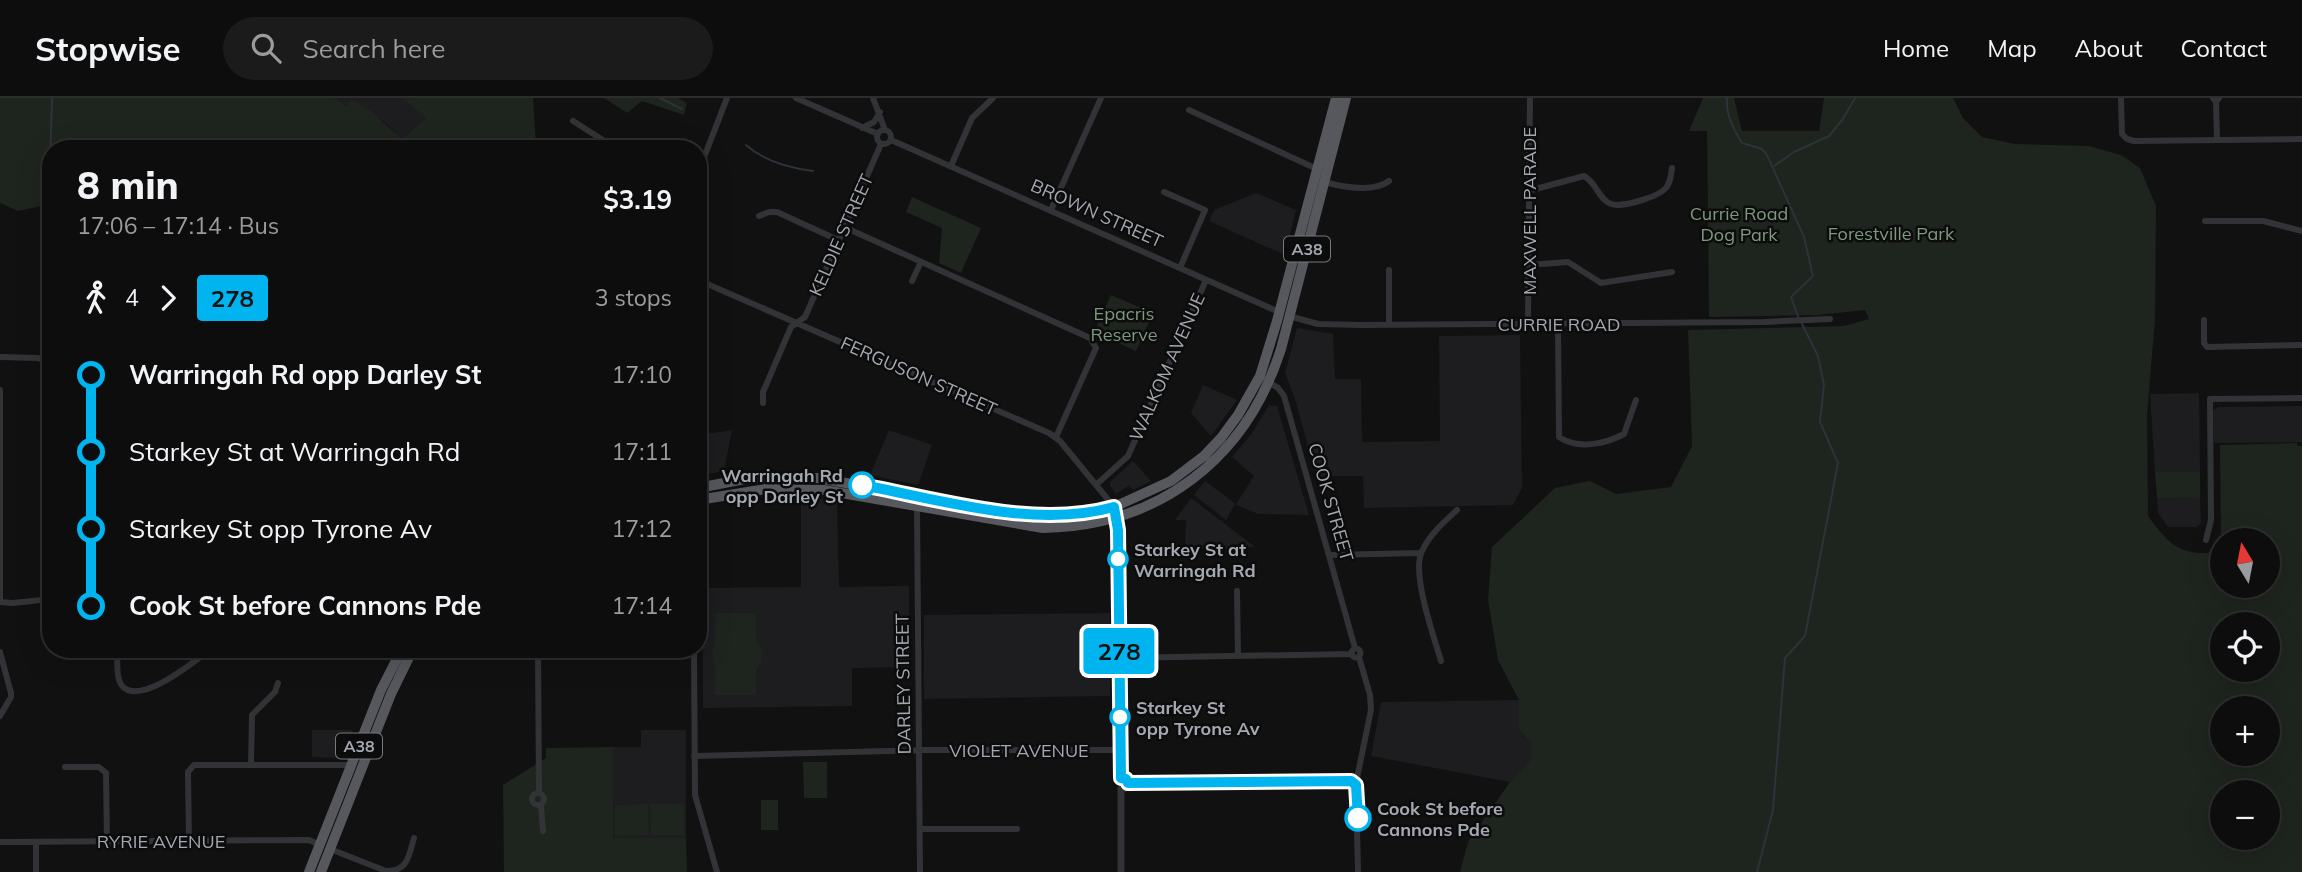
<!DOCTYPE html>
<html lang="en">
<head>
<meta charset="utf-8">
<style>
  :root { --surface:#0d0d0e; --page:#1b1b1c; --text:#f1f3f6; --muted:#9a9c9e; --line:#2d2d2e }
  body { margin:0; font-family:Mulish,sans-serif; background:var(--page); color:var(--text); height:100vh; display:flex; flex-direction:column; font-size:26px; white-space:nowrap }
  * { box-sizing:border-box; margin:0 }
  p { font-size:23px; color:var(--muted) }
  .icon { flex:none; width:38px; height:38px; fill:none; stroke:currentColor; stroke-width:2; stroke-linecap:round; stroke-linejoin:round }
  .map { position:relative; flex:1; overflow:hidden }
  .side { position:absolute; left:42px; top:42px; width:665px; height:518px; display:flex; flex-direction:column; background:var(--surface); border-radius:28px; box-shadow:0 7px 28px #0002,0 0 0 2px var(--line) }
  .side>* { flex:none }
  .badge { padding:0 14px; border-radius:5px; font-size:24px; line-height:46px }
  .needle { width:46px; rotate:350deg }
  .buttons { position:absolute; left:2210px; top:430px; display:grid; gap:14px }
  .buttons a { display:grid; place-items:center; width:70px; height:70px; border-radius:50%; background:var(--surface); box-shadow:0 7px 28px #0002,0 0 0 2px var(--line); font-size:35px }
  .map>.badge { position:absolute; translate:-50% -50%; box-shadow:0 0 0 4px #fff }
  .legs { display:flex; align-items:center; gap:10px; height:77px; padding:0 35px; font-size:23px }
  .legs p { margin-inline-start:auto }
  .summary { display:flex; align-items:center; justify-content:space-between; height:119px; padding:0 35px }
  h1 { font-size:38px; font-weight:800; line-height:52px }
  ul { padding:0 35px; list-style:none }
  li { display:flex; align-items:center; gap:24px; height:77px; font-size:26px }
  li i { display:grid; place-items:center; width:10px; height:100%; margin:0 9px; background:currentColor }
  li i::after { content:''; width:18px; height:18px; margin:-9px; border:5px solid; border-radius:50%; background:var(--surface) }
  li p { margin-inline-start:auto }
  li:first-child i { background:linear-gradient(#0000 50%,currentColor 0) }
  li:last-child i { background:linear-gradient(currentColor 50%,#0000 0) }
  header { display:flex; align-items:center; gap:42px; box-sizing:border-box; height:98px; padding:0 35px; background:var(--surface); border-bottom:2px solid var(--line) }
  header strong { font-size:33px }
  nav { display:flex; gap:38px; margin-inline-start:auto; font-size:24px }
  .search { width:490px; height:63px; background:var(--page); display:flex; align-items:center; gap:18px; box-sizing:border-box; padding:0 24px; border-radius:38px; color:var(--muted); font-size:26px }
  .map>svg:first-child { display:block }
  .built { fill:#1d1d1f }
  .green { fill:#1e241e; fill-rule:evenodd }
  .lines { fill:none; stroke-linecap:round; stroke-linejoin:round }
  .stream { stroke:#2c3339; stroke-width:2 }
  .minor { stroke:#323336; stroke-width:6 }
  .tertiary { stroke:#323336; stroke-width:7 }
  .trunk { stroke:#56585e; stroke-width:10 }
  .line-1-casing { stroke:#fff; stroke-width:16 }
  .line-1 { stroke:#00b5ef; stroke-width:10 }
  .stop-1-dot { fill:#fff; stroke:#00b5ef; stroke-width:3.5 }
  .labels { text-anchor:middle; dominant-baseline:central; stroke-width:5; stroke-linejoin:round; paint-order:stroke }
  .shield { fill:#0c0c0d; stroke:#767980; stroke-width:2 }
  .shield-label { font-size:16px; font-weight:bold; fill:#a4a8b1 }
  .street-label { font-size:18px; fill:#a4a8b1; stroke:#0c0c0d }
  .park-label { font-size:18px; fill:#7d9a7e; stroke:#0c0c0d }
  .stop-label { font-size:18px; font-weight:bold; fill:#a4a8b1; stroke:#0c0c0d; text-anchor:start }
</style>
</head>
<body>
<header>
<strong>Stopwise</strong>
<div class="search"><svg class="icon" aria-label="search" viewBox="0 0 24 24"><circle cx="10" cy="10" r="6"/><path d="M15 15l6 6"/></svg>Search here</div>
<nav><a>Home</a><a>Map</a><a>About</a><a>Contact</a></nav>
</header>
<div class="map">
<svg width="2302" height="774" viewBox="0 0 2302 774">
  <rect width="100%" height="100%" fill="#111112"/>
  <path class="built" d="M 335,0 L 402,0 L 427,20 L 402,41 L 382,22 L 346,8 Z
    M 1256,95 L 1296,112 L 1285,157 L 1209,123 L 1214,112 Z
    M 1297,230 L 1333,236 L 1335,281 L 1361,281 L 1362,344 L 1440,343 L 1439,238 L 1520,237 L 1522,390 L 1513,407 L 1364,410 L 1363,378 L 1316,378 L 1295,301 L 1285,275 Z
    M 1203,287 L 1237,302 L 1211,338 L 1191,315 Z
    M 2199,295 L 2200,374 L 2155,374 L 2150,296 Z
    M 1269,307 L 1277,308 L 1309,417 L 1258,416 L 1235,406 L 1226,422 L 1194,397 L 1205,383 L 1236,406 L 1254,378 L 1232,359 L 1253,334 Z
    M 2302,308 L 2302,344 L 2214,345 L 2213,313 L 2218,309 Z
    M 732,332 L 724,373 L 698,378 L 700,337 Z
    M 889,332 L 932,347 L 918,387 L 870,377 Z
    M 1133,363 L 1151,383 L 1133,392 L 1130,387 L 1116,396 L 1110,388 L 1110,384 Z
    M 801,400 L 837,402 L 839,489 L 909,488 L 909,569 L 852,570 L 852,608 L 703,610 L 702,490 L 801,489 Z
    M 1191,400 L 1255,449 L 1185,450 L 1186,422 L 1175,422 Z
    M 2157,400 L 2200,401 L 2201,425 L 2197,429 L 2168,429 L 2158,415 Z
    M 1110,515 L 1110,598 L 924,601 L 924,517 Z
    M 1519,602 L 1519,632 L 1531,645 L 1531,663 L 1510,684 L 1371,658 L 1381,604 Z
    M 312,632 L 353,632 L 344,660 L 312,659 Z
    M 641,632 L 686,632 L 686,740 L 613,741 L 613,649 L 641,649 Z"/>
  <path class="green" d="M 0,0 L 335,0 L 346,8 L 352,2 L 371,13 L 402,41 L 426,20 L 402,0 L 533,0 L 536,48 L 534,51 L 51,51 L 51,106 L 18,113 L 0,105 Z
    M 604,0 L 678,0 L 687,5 L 684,17 L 642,3 L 627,15 Z
    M 1703,0 L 1734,0 L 1742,33 L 1819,33 L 1824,0 L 1953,0 L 1963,20 L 1982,39 L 2015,46 L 2089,48 L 2121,57 L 2140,70 L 2156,108 L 2155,221 L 2147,317 L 2148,418 C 2166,442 2176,456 2208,455 L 2214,448 L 2221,445 L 2220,347 L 2297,345 L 2297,348 L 2302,348 L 2302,774 L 1460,774 L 1468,744 L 1510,684 L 1531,662 L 1531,645 L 1519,632 L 1519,602 L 1498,562 L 1488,502 L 1492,449 L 1555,390 L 1590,383 L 1616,396 L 1671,389 L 1692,348 L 1688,232 L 1844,228 L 1869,221 L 1865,212 L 1818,217 L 1709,219 L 1707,33 L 1689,33 ZM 2222,443 L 2268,443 L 2268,488 L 2222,488 ZM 2222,527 L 2268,527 L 2268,572 L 2222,572 ZM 2222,611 L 2268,611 L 2268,656 L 2222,656 ZM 2222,695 L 2268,695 L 2268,740 L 2222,740 Z
    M 912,99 L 981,130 L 961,175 L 939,165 L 942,130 L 906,114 Z
    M 1111,197 L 1153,215 L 1136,253 L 1094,234 Z
    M 2155,374 L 2200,374 L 2200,401 L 2157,400 Z
    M 715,515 L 756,515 L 756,540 L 762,554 L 761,564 L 756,572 L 756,597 L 715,597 L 715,567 L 712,555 L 715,545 Z
    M 613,649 L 613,740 L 686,740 L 687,774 L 504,774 L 503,687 L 546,660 L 546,650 Z
    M 803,664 L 827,664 L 827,700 L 804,700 Z
    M 761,702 L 778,702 L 778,732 L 761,732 Z
    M 648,706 L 649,737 L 615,738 L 615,707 Z
    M 650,706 L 684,706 L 684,737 L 651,737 Z"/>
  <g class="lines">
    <path class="stream" d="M 660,0 L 682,11
      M 1727,0 C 1726,18 1733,30 1742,45 L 1762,51 L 1767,57 L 1804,139 L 1813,178 L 1791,199 L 1799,221
      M 746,47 C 764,63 789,70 813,73
      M 50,66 L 52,0
      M 1774,68 L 1794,54 L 1829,38 L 1843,21 L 1855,0
      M 1757,774 L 1773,712 L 1785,560 L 1805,538 L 1838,365 L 1820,324 L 1824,287 L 1818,258 L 1802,226"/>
    <path class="minor" d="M 796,0 L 878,36
      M 873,0 L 885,32
      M 2121,0 L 2122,36 L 2127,41 L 2134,43 L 2302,41
      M 2213,0 L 2216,4 L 2219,0
      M 2216,4 L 2217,42
      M 1189,12 L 1317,71
      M 573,23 L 617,51
      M 862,30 L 874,24 L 880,14
      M877 39a7 7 0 1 1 14 0a7 7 0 1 1-14 0Z
      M 891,42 L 1279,214
      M 698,68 L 703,62 L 727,0
      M 951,68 L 972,20 L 993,0
      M 1324,84 C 1343,89 1373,95 1389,83
      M 1528,93 L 1584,78 C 1596,84 1599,102 1611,106 C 1622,110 1657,99 1665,91 C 1670,86 1671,78 1672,70
      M 1164,94 L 1205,112 L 1180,170
      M 1051,112 L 1101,0
      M 759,118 L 769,114 L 777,114 L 838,142
      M 2205,123 L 2263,123 L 2302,133
      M 844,129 L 1090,240 L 1096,250 L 1056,339
      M 1528,167 L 1568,164 L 1601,185 L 1672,174
      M 698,182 L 1049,335 L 1060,343 L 1114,409
      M 912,183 L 921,164
      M 698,196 L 704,184
      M 1289,218 L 1318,226 L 1361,227 L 1764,224 L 1830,221
      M 2204,222 L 2204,245 L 2207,249 L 2302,247
      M 1528,225 L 1530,0
      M 1558,226 L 1559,339 C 1578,352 1605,346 1624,336 L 1636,302
      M 1389,227 L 1389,172
      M 0,259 L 38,260 L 48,264
      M 1269,284 L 1278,290 L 1284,298 L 1355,550
      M 0,292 L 0,500
      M 763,305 L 763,294 L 791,229 L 805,219 L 881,46
      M 1097,386 L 1128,358 L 1206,182
      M 917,409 L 920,774
      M 2206,442 L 2211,422 L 2210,301 L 2302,300
      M 1330,457 L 1420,455
      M 1237,493 L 1238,558
      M 0,504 L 13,505 L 51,501
      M1351.5 555a4.5 4.5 0 1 1 9 0a4.5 4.5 0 1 1-9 0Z
      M 117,551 C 118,562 115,581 123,589 C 142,607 195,563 211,551
      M 538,551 L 539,695
      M 694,551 L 695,697 L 717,774
      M 0,554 L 11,595 L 11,599 L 0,618
      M 538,557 L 694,556
      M 1119,560 L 1352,556
      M 1441,563 C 1434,539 1411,475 1422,453 C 1430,436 1444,424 1457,412
      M 694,658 L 927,652 L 1120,652
      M 251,666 L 252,617 L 275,594 L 278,585
      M 65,669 L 99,669 L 106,675 L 107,744
      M 1357,680 L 1371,612 L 1370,597 L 1359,559
      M 1128,685 L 1351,683
      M 1356,687 L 1358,774
      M532 701a6 6 0 1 1 12 0a6 6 0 1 1-12 0Z
      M 541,707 L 543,733
      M 920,731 L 1017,731
      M 189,743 L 188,674 L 194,667 L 352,667
      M 0,744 L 309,742 L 320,747
      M 36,744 L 36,774
      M 330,751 L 386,773 C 408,774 409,757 414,740"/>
    <path class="tertiary" d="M 1117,421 L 1121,680
      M 1121,680 L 1125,680 L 1128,685 L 1125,690 L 1121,691
      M 1121,691 L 1121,774"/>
    <path class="trunk" d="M 698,390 L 750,380 L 818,380 L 1016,416 L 1055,418 L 1085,416 L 1114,409 L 1171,383 L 1204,358 L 1221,340 L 1238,317 L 1260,278 L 1277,223 L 1336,0
      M 698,402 L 766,391 L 824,392 L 1043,430 C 1159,428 1246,361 1281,251 L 1346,0
      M 309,774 L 381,592 L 402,551
      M 321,774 L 391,596 L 413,551"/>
  </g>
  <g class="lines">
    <g class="line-1-casing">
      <path id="line-1" d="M 862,387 C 942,402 1035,431 1114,409 L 1118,432 L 1121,680 L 1126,681 L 1128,685 L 1351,683 L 1356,687 L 1358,720"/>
    </g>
    <use href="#line-1" class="line-1"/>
  </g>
  <g class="stop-1-dot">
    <circle cx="862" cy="387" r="12"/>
    <circle cx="1118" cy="461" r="9"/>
    <circle cx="1120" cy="619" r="9"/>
    <circle cx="1358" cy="720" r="12"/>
  </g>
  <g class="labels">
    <g class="shield">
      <rect x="1284" y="138.5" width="46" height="25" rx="5"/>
      <rect x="336" y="635.5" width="46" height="25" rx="5"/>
    </g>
    <g class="shield-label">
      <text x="1307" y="151">A38</text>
      <text x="359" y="648">A38</text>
    </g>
    <g class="street-label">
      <text transform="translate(1529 113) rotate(-90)">MAXWELL PARADE</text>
      <text transform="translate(1097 115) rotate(24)">BROWN STREET</text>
      <text transform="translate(841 137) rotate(-66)">KELDIE STREET</text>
      <text x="1559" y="226">CURRIE ROAD</text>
      <text transform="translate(1167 269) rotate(-66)">WALKOM AVENUE</text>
      <text transform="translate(919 278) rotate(24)">FERGUSON STREET</text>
      <text transform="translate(1331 404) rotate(74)">COOK STREET</text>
      <text transform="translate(903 586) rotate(-91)">DARLEY STREET</text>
      <text x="1019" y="652">VIOLET AVENUE</text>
      <text x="161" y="743">RYRIE AVENUE</text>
    </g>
    <g class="park-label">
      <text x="1739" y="115">Currie Road<tspan x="1739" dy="21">Dog Park</tspan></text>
      <text x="1891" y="135">Forestville Park</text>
      <text x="1124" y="215">Epacris<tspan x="1124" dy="21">Reserve</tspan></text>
    </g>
    <g class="stop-label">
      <text x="843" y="377" text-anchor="end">Warringah Rd<tspan x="843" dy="21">opp Darley St</tspan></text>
      <text x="1134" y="451">Starkey St at<tspan x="1134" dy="21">Warringah Rd</tspan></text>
      <text x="1136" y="609">Starkey St<tspan x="1136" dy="21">opp Tyrone Av</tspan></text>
      <text x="1377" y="710">Cook St before<tspan x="1377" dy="21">Cannons Pde</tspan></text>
    </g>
  </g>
</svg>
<div class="buttons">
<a><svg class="needle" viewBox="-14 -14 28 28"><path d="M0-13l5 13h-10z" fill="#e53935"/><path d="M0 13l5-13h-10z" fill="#9a9c9e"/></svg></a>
<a><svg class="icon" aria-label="locate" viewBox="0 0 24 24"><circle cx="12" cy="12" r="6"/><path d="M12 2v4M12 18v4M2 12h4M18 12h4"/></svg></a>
<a>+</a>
<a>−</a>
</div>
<b class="badge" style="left:1119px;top:553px;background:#00b5ef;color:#111">278</b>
<section class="side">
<div class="summary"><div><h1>8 min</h1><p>17:06 – 17:14 · Bus</p></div><b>$3.19</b></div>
<div class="legs"><svg class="icon" aria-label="walk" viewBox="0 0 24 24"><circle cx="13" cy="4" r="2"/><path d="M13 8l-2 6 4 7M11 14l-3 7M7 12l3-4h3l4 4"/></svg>4<svg class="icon" aria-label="forward" viewBox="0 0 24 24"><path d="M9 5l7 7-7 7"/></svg><b class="badge" style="background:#00b5ef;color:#111">278</b><p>3 stops</p></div>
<ul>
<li><i style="color:#00b5ef"></i><b>Warringah Rd opp Darley St</b><p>17:10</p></li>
<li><i style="color:#00b5ef"></i><span>Starkey St at Warringah Rd</span><p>17:11</p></li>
<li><i style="color:#00b5ef"></i><span>Starkey St opp Tyrone Av</span><p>17:12</p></li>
<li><i style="color:#00b5ef"></i><b>Cook St before Cannons Pde</b><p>17:14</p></li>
</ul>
</section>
</div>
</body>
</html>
